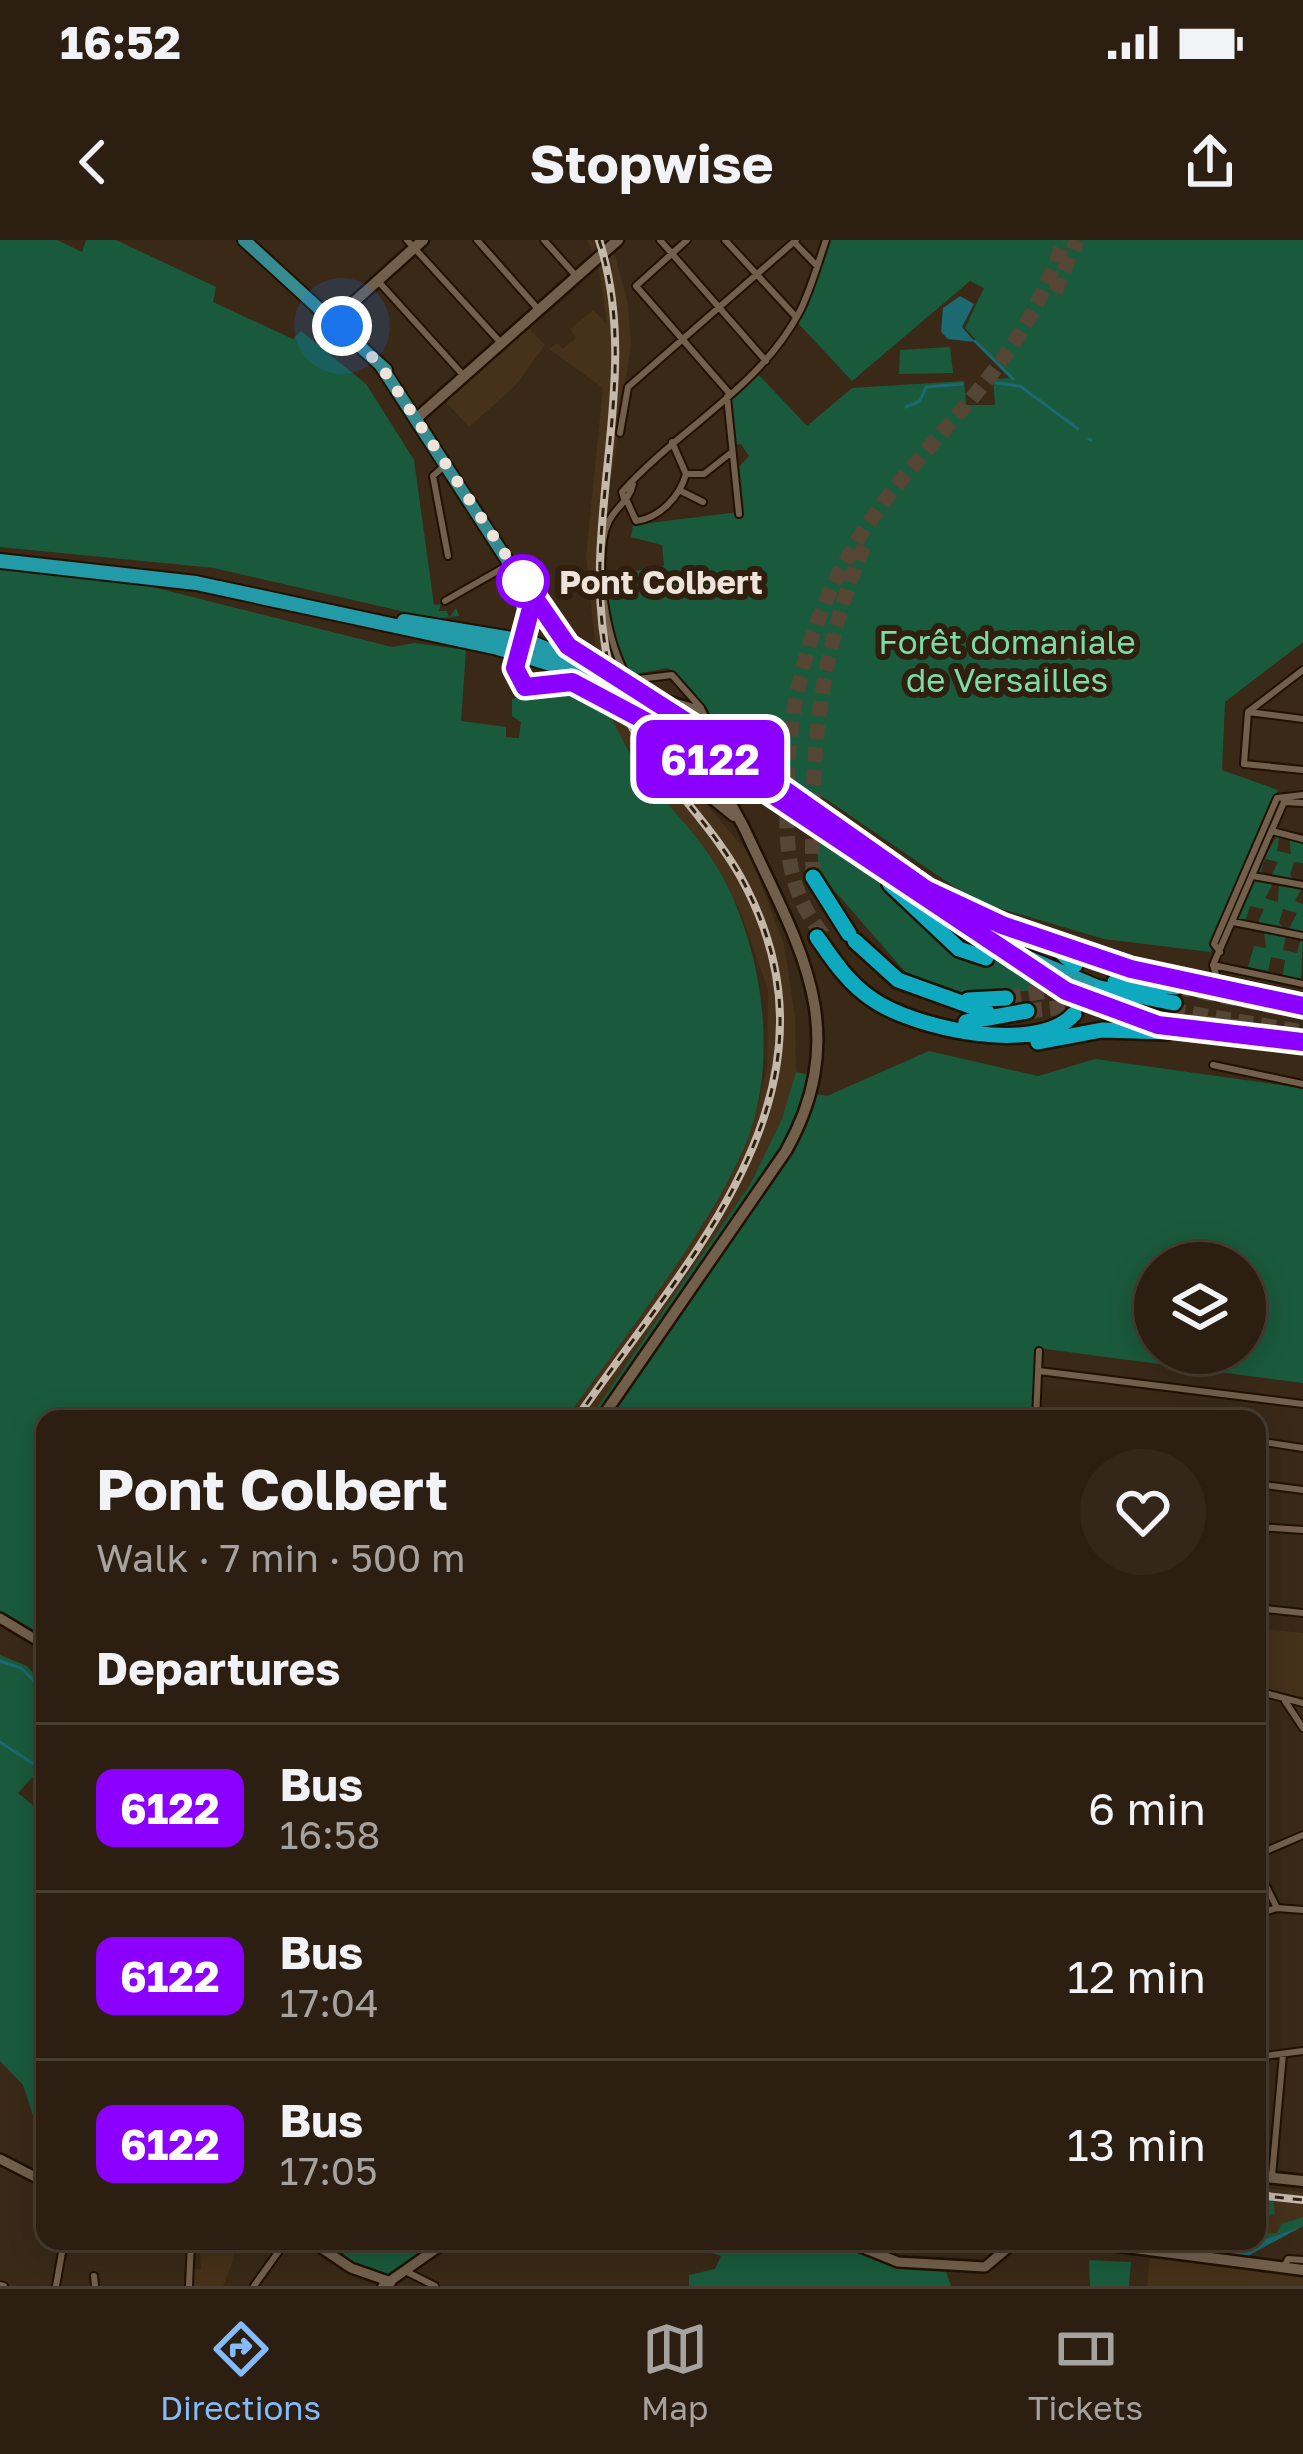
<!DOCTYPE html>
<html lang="en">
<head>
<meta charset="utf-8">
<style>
  :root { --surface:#2c1f11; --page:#34271a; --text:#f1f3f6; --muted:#a6a29f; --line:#483d31; --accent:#85bbfb }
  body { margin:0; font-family:"Golos Text",sans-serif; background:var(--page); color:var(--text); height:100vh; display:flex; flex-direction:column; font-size:45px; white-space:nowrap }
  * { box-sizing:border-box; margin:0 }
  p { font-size:39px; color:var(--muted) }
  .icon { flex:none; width:66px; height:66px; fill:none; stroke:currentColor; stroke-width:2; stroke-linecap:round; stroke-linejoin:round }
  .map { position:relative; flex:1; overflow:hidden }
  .details { position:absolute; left:36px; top:1170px; width:1230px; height:840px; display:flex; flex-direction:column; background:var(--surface); border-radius:24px; box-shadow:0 6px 30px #0003,0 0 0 3px var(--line) }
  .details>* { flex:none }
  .badge { padding:0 24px; border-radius:18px; font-size:42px; line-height:78px }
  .tools { position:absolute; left:1134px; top:1002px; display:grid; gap:24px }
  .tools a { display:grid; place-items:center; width:132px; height:132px; border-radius:50%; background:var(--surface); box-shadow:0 6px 30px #0003,0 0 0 3px var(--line); font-size:60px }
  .you { position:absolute; width:60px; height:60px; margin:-30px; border:9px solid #fff; border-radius:50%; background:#1a73e8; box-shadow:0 0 0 18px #1a73e833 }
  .map>.badge { position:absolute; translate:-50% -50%; box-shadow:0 0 0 6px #fff }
  h2 { padding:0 60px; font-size:45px; line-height:108px }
  .round { display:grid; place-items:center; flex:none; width:126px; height:126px; border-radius:63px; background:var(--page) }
  .summary { display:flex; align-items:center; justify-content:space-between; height:204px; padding:0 60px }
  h1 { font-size:57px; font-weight:700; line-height:90px }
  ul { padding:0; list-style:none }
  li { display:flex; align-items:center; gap:36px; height:168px; padding:0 60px; border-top:3px solid var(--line) }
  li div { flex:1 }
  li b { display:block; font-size:45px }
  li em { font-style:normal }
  li .badge { min-width:132px; font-weight:700; text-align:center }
  .status { display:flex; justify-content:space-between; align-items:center; height:84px; padding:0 60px; background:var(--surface); direction:ltr }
  .status svg { height:33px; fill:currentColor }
  header { display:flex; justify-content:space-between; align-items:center; height:156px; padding:0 60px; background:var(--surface); font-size:54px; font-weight:700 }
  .tab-bar { display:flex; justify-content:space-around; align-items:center; height:168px; border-top:3px solid var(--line); background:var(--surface); font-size:33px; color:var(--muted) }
  .tab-bar a { display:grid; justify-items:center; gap:6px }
  .tab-bar .active { color:var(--accent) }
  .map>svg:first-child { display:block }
  .built { fill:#46311a }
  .green { fill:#1a5a3c; fill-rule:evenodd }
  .water { fill:#1b6971 }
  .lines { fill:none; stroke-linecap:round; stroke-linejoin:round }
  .stream { stroke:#1b6971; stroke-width:3 }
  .trunk-tunnel { stroke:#554534; stroke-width:14; stroke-dasharray:14 7; stroke-linecap:butt }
  .motorway-tunnel { stroke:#554534; stroke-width:15; stroke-dasharray:15 8; stroke-linecap:butt }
  .minor-casing { stroke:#211102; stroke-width:10 }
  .tertiary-casing { stroke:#211102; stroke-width:14 }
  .secondary-casing { stroke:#211102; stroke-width:15 }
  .primary-casing { stroke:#211102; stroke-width:16 }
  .trunk-casing { stroke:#211102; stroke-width:18 }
  .motorway-casing { stroke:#211102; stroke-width:20 }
  .minor { stroke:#73604c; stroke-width:6 }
  .tertiary { stroke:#73604c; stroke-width:9 }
  .secondary { stroke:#73604c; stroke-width:10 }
  .primary { stroke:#368b91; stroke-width:12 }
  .trunk { stroke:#229aa8; stroke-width:14 }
  .motorway { stroke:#0ea8bf; stroke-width:15 }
  .rail-casing { stroke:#c5b9ac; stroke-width:8 }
  .rail { stroke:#301f0e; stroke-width:3; stroke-dasharray:9; stroke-linecap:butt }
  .line-casing { stroke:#fff; stroke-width:27 }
  .line { stroke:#8c00ff; stroke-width:18 }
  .walk { stroke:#efe4d9; stroke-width:12; stroke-dasharray:0 21.6 }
  .stop-dot { fill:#fff; stroke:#8c00ff; stroke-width:6 }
  .labels { text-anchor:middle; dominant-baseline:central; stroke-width:12; stroke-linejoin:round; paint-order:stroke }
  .stop-label { font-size:33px; font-weight:bold; fill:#efe4d9; stroke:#301f0e; text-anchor:start }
  .park-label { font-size:33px; fill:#7adda8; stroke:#301f0e }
</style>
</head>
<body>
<div class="status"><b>16:52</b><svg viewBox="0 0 49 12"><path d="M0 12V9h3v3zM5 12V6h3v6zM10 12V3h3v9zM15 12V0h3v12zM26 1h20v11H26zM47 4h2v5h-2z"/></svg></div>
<header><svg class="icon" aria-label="back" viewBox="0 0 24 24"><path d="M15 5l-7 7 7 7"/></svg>Stopwise<svg class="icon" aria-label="share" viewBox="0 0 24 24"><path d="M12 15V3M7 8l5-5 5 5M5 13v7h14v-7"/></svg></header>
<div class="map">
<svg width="1303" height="2046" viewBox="0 0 1303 2046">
  <rect width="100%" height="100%" fill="#3a2917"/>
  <path class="built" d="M 587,0 L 611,0 L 628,64 L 631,105 L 600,313 L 606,379 L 619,430 L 614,435 L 597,422 L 586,316 L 603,148 L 549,109 L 557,103 L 563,109 L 576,98 L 570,89 L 593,70 L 607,84 L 598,24 Z
    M 526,85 L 545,105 L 515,146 L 469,187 L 443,159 Z
    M 601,468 L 658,493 L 686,541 L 750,615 L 784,704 L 795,776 L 796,831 L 809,835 L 751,943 L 590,1178 L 565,1179 L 722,951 L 755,877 L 767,829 L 768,750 L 739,668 Z
    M 1257,1388 L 1303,1393 L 1303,1461 L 1257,1449 Z
    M 1257,1947 L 1303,1952 L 1303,1985 L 1239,2007 L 1177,2001 L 1257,2001 Z
    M 199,2001 L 234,2001 L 234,2019 L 223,2046 L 191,2046 L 194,2029 L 201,2029 Z
    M 1150,2016 L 1303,2036 L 1303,2046 L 1147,2046 Z"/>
  <path class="green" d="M 0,0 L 57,0 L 82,12 L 86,0 L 116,0 L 216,47 L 213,62 L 293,99 L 301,91 L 366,144 L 414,220 L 434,365 L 441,364 L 439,371 L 447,371 L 449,378 L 456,368 L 459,376 L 436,379 L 214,328 L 0,307 Z
    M 831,0 L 1303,0 L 1303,402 L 1225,462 L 1222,530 L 1278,550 L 1211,712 L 1104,699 L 975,661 L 826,559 L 787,543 L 713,495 C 710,467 690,445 668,428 L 630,435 L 611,385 L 605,345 L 629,332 L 664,326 L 662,305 L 631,297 L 633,285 L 739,272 L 738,228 L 749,216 L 741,204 L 735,205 L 730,158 L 757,133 L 807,186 L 852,148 L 964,141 L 966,165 L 995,165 L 993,139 L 1011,138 L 965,88 L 984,48 L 970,41 L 852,141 L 797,82 Z
    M 950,107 L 953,133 L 899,134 L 900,110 Z
    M 0,330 L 109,336 L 392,407 L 415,403 L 466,410 L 461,481 L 506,487 L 506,497 L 519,498 L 521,482 L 512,476 L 512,459 C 527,455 550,443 565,445 C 610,450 618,502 644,535 C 670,569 702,598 722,636 C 763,711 779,822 746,903 C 711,988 620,1102 566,1179 L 45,1179 L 45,1399 L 0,1373 Z
    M 816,594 L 925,678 L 1045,750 L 965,755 L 908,735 L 819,633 Z
    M 1278,594 L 1285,595 L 1279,598 L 1277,611 L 1291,614 L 1289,596 L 1303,600 L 1303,623 L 1294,622 L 1290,635 L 1295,641 L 1270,638 L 1278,622 L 1265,619 L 1261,631 L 1266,637 L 1255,634 Z
    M 1256,637 L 1274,642 L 1265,658 L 1278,662 L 1279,643 L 1303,646 L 1295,661 L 1303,664 L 1303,692 L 1289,689 L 1297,673 L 1283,669 L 1279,683 L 1284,688 L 1257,685 L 1264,669 L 1250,666 L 1246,679 L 1252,684 L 1235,680 Z
    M 1275,690 L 1291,696 L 1286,696 L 1283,710 L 1297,713 L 1301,699 L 1295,697 L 1303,696 L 1301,739 L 1283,735 L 1285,720 L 1271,717 L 1268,731 L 1248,727 L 1254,706 L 1266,708 L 1264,691 Z
    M 929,811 L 1038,836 L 1095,819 L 1303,848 L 1303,1143 L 1038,1108 L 1032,1179 L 589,1179 L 751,943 L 782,879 L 796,832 L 809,835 L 817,854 L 827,856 ZM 1155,1023 L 1245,1023 L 1245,1113 L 1155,1113 Z
    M 0,1415 L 27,1426 L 45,1447 L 45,1515 L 41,1518 L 45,1532 L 36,1533 L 18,1553 L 45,1575 L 45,1604 L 36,1616 L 45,1627 L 45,1888 L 39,1893 L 23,1845 L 0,1821 Z
    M 1273,1959 L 1275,1974 L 1258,1980 L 1263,1994 L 1277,1993 L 1281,1984 L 1303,1977 L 1303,1986 L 1243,2007 L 1184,2001 L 1257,2001 L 1257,1962 Z
    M 347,2001 L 419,2001 L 416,2016 L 429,2010 L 391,2036 L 342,2020 Z
    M 630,2001 L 841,2001 L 878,2017 L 944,2025 L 951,2046 L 689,2046 L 689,2035 L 715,2029 L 721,2016 C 709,2012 695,2009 682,2006 C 665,2002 641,2019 630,2001 Z
    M 1089,2020 L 1131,2022 L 1129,2046 L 1090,2046 Z"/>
  <path class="water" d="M 960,56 L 974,64 L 962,87 L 975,102 L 948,99 L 941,92 L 943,68 Z
    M 1303,1986 L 1246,2017 L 1123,2001 L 1243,2007 Z"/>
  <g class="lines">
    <path class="stream" d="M 975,101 L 1013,139
      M 996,143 L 1020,146 L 1078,189
      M 906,167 L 920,161 L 926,147 L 962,144
      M 1089,199 L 1091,200
      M 0,1421 L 21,1428 L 45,1452
      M 0,1502 L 35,1525 L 45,1522"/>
    <path class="trunk-tunnel" d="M 1174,740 L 1303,766
      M 1186,781 L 1247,787
      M 1168,787 L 1303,802"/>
    <path class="motorway-tunnel" d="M 1055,52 L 1077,0
      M 813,637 C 810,518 818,410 867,300
      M 823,695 C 786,649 786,606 787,549 C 789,432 826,329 902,239 C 974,153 1025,111 1064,0
      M 1176,747 L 1303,772
      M 1006,758 L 1070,747
      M 1170,770 L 1303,792
      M 1027,771 L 1096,764
      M 1167,792 L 1214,793"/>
    <g class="minor-casing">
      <path id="minor" d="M 407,0 L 501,103
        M 477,0 L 538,69
        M 544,0 L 577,37
        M 660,0 L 766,121
        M 687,0 L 636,46 L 730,154
        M 725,0 L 796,77
        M 795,3 L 817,26
        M 378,41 L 464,136
        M 727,157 L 739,274
        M 620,193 L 628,147 L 796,0
        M 672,202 L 686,234
        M 443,227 L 433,236 L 448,316
        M 686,234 L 704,234 L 732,212
        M 633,244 C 629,262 615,267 608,283 C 592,318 607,411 630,440 L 672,435 L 701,468
        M 681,251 L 703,262
        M 627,261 L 636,281 C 660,278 680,256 686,234
        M 625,262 L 622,252 C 678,189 760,148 800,71 C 811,49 818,23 826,0
        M 445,361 L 508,325
        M 1303,430 L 1248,472 L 1244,524 L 1303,530
        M 1248,472 L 1303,479
        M 1272,591 L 1303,599
        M 1253,636 L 1303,645
        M 1233,682 L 1303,696
        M 1220,712 L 1214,704 L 1277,558 L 1303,555
        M 1213,725 L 1284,562 L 1303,563
        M 1213,725 L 1217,738 L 1303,757
        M 1213,725 L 1303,744
        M 1213,825 L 1303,844
        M 1039,1131 L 1303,1164
        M 1037,1173 L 1081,1179
        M 1036,1179 L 1039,1111
        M 1257,1201 L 1303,1208
        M 1257,1244 L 1303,1250
        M 1257,1287 L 1303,1290
        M 1257,1383 L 1266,1369 L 1303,1373
        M 1257,1451 L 1303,1463
        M 1285,1461 L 1303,1488
        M 1257,1615 L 1303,1595
        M 1257,1628 L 1277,1668
        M 1257,1674 L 1277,1668 L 1303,1670
        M 1257,1817 L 1303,1811
        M 1272,1936 L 1283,1814
        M 1284,2027 L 1288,2019 L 1303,2020
        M 409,2033 L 435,2046
        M 94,2036 L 95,2046
        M 0,2045 L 4,2046
        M 56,2046 L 64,2001
        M 189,2046 L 191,2001
        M 254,2046 L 286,2001"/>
    </g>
    <g class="tertiary-casing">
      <path id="tertiary" d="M 0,1378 L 45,1405
        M 0,1919 L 45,1942
        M 311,2001 L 351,2028 L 391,2042
        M 846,2001 L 898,2022 L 985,2027 L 1016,2001
        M 383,2046 L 447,2001"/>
    </g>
    <g class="secondary-casing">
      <path id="secondary" d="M 335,79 L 423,0
        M 418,177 L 618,0
        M 553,391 L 603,433 L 642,454 L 700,471 L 712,494
        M 516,422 L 516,438 L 526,448 L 558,440 L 580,445
        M 664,492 L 675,502 L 692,542 L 734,576
        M 601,1179 L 786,911 C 854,789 798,705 746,592 C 736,570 719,550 716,525
        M 1257,1936 L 1303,1941
        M 1080,2001 L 1303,2030"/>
    </g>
    <g class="primary-casing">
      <path id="primary" d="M 244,0 L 386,130
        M 381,126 L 553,391
        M 526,393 L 529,358"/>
    </g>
    <g class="trunk-casing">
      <path id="trunk" d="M 0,321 L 196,343 L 498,408 L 557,426 L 695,502 L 1030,732 L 1094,763 L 1169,780
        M 404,381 L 530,402 L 603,433
        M 642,454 L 809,571
        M 854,601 L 1026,717 L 1100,748
        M 1048,699 L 1174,740"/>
    </g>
    <g class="motorway-casing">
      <path id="motorway" d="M 813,637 L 849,694
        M 891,638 L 890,644 L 959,709 L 986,718
        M 1002,685 L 1052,704 L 1075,725
        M 817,697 C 833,720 848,743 872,759 C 913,788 1037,816 1074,774
        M 855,701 L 898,740 L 987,772
        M 1115,742 L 1176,747
        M 1100,748 L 1174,763
        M 968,760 L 1006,758
        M 966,782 L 1027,771
        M 1038,802 L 1102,790 L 1167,792"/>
    </g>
    <use href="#minor" class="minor"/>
    <use href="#tertiary" class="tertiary"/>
    <use href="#secondary" class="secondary"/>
    <use href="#primary" class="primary"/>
    <use href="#trunk" class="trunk"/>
    <use href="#motorway" class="motorway"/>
    <g class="rail-casing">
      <path id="rail" d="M 599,0 C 645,143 575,286 610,430
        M 576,1179 C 686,1020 851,855 747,649 C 716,586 660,540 627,478
        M 1257,1955 L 1303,1960"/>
    </g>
    <use href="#rail" class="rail"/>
  </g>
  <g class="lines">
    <g class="line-casing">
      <path id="line" d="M 1303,766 L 1131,729 L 1002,685 L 927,650 L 701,491 L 568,406 L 519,335 L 531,368 L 515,428 L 525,447 L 572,442 L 726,524 L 1066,751 L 1158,785 L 1303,802"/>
    </g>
    <use href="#line" class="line"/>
    <path class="walk" d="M 342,86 L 381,126 L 523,341"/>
  </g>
  <circle class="stop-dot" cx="523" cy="341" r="24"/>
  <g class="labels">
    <g class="stop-label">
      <text x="559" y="341">Pont Colbert</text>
    </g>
    <g class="park-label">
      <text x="1007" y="401">Forêt domaniale<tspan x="1007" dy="38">de Versailles</tspan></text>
    </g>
  </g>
</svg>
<div class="tools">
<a><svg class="icon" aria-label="layers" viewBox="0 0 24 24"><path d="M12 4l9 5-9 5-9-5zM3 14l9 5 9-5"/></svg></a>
</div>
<div class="you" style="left:342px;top:86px"></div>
<b class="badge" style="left:710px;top:519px;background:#8c00ff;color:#fff">6122</b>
<section class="details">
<div class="summary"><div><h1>Pont Colbert</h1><p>Walk · 7 min · 500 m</p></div><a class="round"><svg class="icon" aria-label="heart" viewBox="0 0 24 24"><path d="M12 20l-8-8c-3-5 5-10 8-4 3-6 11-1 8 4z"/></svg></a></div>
<h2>Departures</h2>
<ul>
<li><span class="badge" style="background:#8c00ff;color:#fff">6122</span><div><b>Bus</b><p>16:58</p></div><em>6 min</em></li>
<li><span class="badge" style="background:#8c00ff;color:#fff">6122</span><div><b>Bus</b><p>17:04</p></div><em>12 min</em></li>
<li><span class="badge" style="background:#8c00ff;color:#fff">6122</span><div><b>Bus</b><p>17:05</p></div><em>13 min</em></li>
</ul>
</section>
</div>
<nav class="tab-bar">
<a class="active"><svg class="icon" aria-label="directions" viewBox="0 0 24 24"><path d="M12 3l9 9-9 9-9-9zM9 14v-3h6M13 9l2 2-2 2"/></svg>Directions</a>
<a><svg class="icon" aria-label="map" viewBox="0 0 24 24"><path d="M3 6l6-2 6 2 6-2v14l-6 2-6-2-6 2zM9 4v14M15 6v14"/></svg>Map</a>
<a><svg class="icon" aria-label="tickets" viewBox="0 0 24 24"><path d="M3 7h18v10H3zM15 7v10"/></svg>Tickets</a>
</nav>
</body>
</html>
